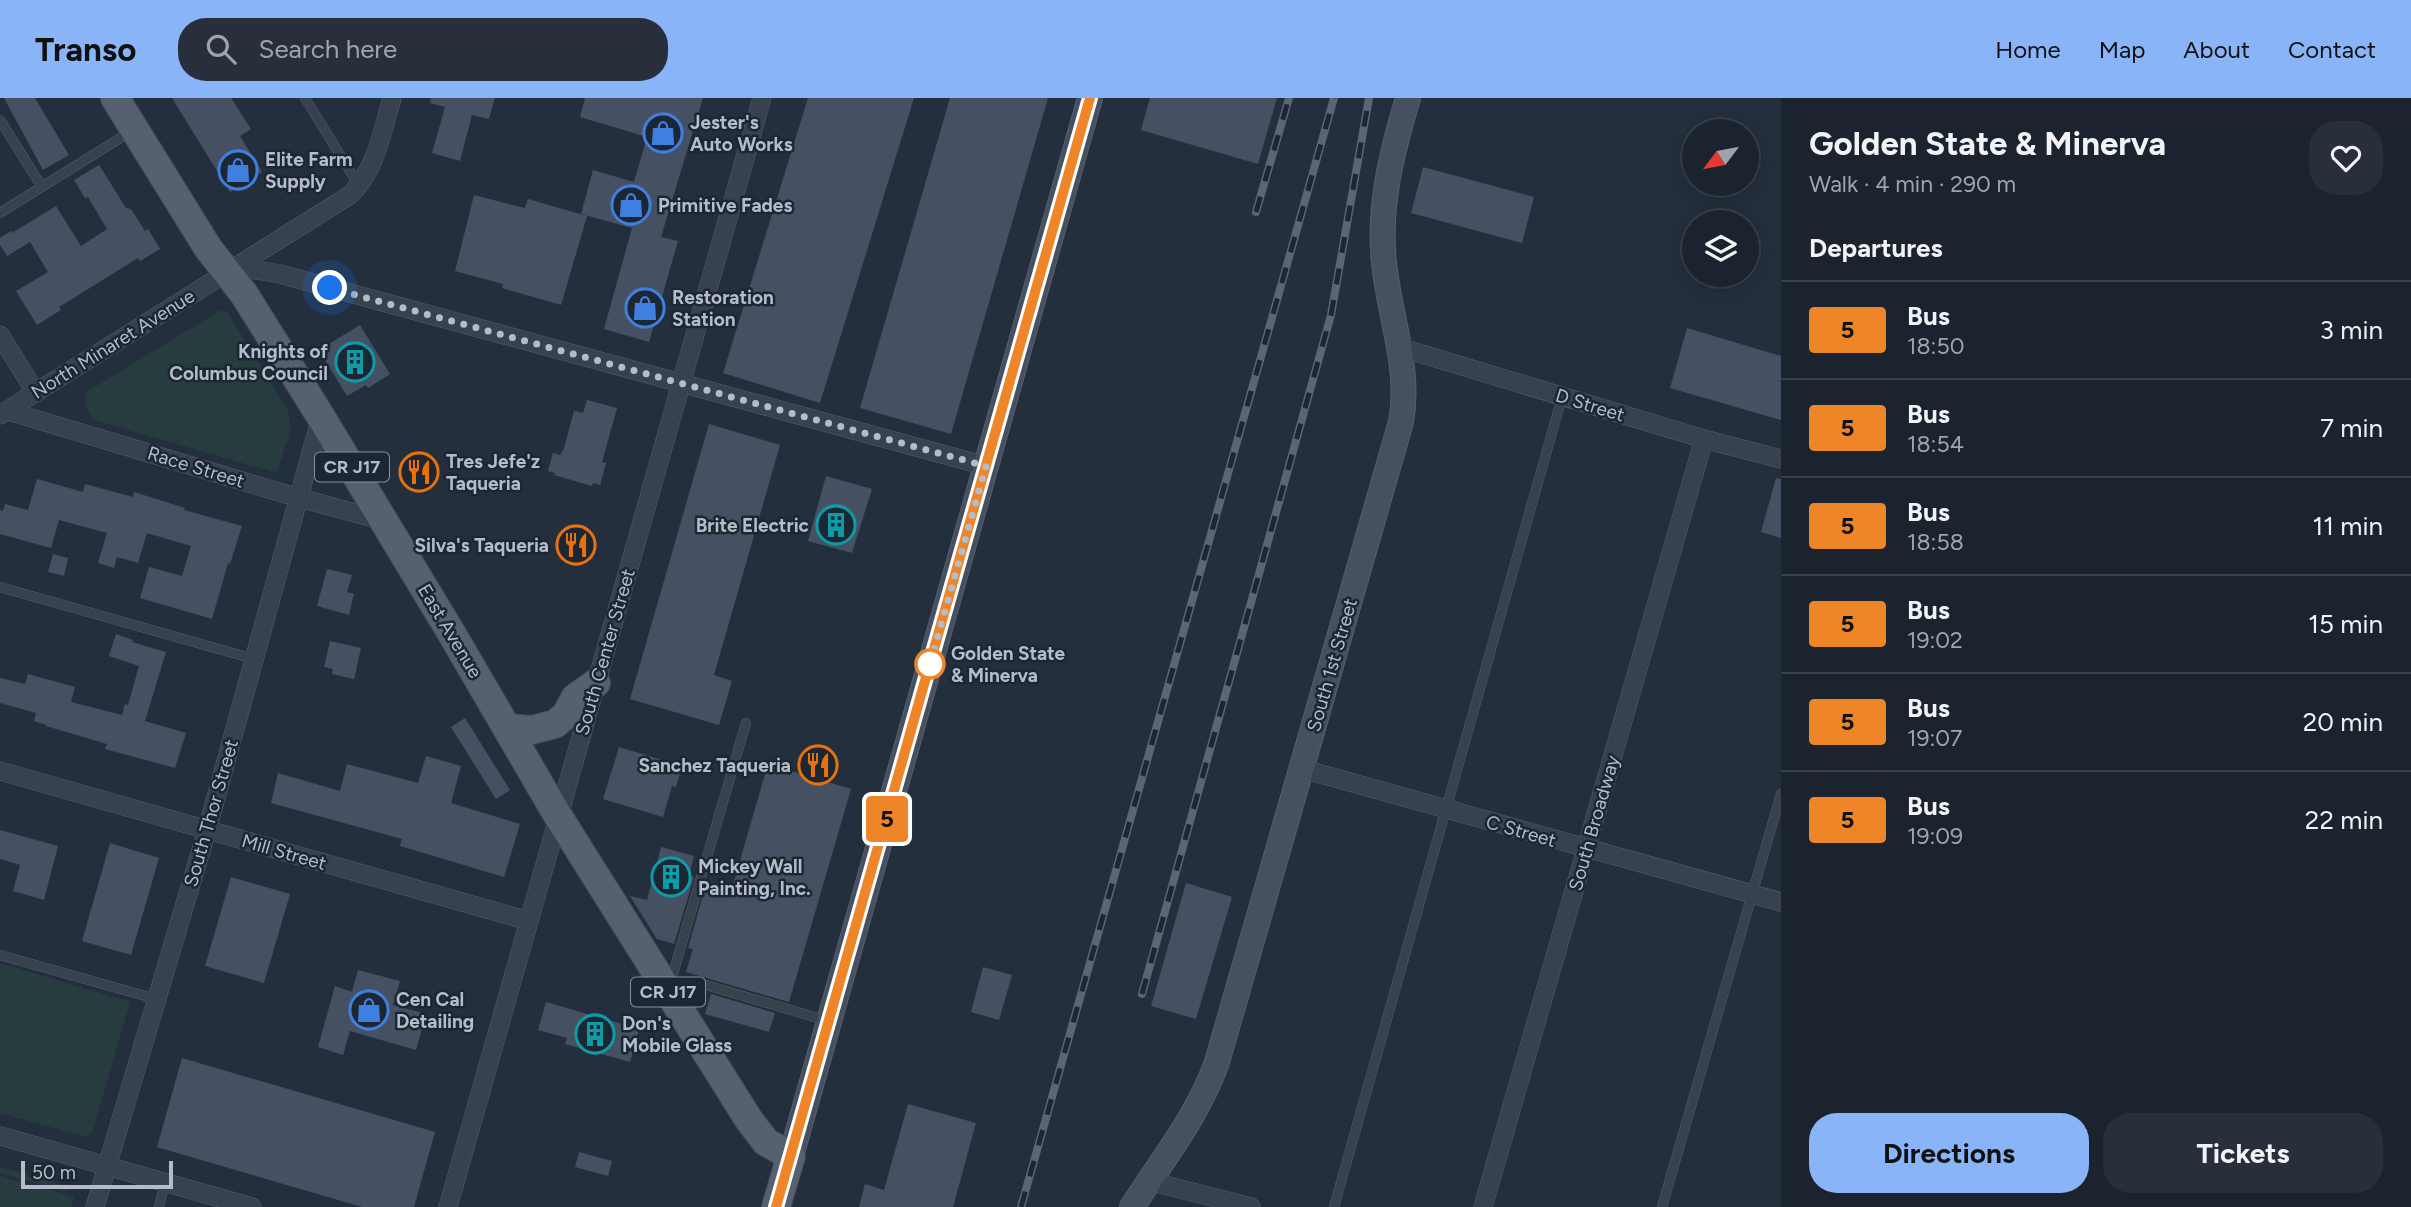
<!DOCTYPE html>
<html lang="en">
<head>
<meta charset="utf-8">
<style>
  :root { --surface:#1b232e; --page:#282f3a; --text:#f1f3f6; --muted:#a0a4aa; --line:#39404a; --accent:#8ab4f8 }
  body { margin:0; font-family:Figtree,sans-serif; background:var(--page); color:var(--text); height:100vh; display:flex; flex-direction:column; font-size:26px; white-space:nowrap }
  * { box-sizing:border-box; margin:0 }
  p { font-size:23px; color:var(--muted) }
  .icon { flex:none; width:38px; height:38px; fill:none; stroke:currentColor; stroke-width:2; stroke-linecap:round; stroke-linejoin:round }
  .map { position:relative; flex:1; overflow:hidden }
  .drawer { display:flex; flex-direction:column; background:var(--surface); width:630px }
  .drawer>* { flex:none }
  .badge { padding:0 14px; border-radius:5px; font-size:24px; line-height:46px }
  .needle { width:46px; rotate:238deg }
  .tools { position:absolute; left:1682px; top:21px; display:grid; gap:14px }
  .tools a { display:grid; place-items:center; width:77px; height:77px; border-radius:50%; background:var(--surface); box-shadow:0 4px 18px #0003,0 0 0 2px var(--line); font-size:35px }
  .scale { position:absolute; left:21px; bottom:18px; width:152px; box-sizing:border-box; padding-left:7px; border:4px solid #b4bcc9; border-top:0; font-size:19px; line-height:24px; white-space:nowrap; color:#b4bcc9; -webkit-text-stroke:5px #1d2633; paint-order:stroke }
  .you { position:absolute; width:35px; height:35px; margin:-18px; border:5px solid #fff; border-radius:50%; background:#1a73e8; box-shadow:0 0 0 10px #1a73e833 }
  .map>.badge { position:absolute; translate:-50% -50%; box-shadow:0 0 0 4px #fff }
  h2 { padding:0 28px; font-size:26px; line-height:63px }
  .round { display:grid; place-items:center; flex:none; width:74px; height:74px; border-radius:28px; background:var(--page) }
  .summary { display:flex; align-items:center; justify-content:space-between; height:119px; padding:0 28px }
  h1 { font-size:33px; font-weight:700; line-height:52px }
  .cta { display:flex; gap:14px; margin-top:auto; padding:14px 28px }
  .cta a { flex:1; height:80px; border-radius:28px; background:var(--accent); color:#111; font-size:28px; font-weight:700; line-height:80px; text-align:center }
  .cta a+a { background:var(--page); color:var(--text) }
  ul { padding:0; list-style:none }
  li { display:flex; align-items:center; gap:21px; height:98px; padding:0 28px; border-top:2px solid var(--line) }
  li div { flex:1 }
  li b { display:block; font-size:26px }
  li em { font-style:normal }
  li .badge { min-width:77px; font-weight:700; text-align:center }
  header { display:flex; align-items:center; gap:42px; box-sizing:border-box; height:98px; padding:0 35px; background:var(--accent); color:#111 }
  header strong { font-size:33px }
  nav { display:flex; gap:38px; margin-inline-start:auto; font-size:24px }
  .search { width:490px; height:63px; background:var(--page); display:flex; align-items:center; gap:18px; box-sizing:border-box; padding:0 24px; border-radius:28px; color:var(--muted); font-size:26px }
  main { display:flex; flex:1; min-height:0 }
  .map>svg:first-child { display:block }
  .green { fill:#263c3f }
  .building { fill:#455162 }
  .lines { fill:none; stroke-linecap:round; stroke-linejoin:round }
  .lane-casing { stroke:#565f6c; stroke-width:10 }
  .street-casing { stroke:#565f6c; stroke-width:19 }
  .secondary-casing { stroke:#565f6c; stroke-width:26 }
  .primary-casing { stroke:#414a57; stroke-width:30 }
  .lane { stroke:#38414e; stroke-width:9 }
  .street { stroke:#38414e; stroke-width:18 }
  .secondary { stroke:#465061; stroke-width:24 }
  .primary { stroke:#56606e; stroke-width:28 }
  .rail-casing { stroke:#5a6575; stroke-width:8 }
  .rail { stroke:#1d2633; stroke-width:5; stroke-dasharray:16; stroke-linecap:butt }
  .line-casing { stroke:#fff; stroke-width:16 }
  .line { stroke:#ee8528; stroke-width:10 }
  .walk { stroke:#b4bcc9; stroke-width:7; stroke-dasharray:0 12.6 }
  .stop-dot { fill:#fff; stroke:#ee8528; stroke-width:3.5 }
  .labels { text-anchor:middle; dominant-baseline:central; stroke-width:5; stroke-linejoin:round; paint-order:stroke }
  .shield { fill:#1d2633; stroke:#878f9c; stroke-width:2 }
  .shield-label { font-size:18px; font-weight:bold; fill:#b4bcc9 }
  .poi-label { font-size:19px; font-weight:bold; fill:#b4bcc9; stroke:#1d2633; text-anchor:start }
  .street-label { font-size:19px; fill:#b4bcc9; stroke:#1d2633 }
  .stop-label { font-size:19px; font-weight:bold; fill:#b4bcc9; stroke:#1d2633; text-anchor:start }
</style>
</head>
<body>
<header>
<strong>Transo</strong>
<div class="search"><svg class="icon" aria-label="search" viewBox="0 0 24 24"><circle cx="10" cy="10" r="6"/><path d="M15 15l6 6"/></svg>Search here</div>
<nav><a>Home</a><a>Map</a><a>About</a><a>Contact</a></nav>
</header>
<main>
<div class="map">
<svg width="1781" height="1109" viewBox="0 0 1781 1109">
  <rect width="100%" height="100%" fill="#242f3e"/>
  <path class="green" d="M 221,212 L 228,215 L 288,313 L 291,330 L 277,375 L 94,322 C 86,313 82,303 88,293 Z
    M 0,865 L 130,904 L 93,1032 L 89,1037 L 83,1038 L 0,1015 Z
    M 0,1069 L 68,1088 L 72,1090 L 66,1093 L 0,1075 Z
    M 0,1078 L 74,1099 L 71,1109 L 0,1109 Z"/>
  <path class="building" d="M 4,0 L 35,0 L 69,57 L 43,72 Z
    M 172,0 L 231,0 L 251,31 L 240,38 L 262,74 L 230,94 Z
    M 431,0 L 495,0 L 489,21 L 472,17 L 460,63 L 432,55 L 445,9 L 430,5 Z
    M 585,0 L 703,0 L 661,139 L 678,143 L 649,244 L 604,231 L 632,130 L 581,116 L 593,72 L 634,84 L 647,39 L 580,19 Z
    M 808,0 L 914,0 L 820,305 L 723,275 Z
    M 950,0 L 1048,0 L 951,336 L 860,310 Z
    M 1150,0 L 1277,0 L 1258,66 L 1141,32 Z
    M 99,67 L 126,110 L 131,111 L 145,133 L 148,131 L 160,151 L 140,163 L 138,160 L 93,188 L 59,209 L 61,212 L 37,227 L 16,193 L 48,174 L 30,144 L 7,158 L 0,147 L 0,140 L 11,133 L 12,135 L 56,108 L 81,148 L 107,131 L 88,99 L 85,100 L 74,82 Z
    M 1423,69 L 1534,99 L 1522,145 L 1411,115 Z
    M 474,97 L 525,110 L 528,101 L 587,118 L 561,207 L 502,190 L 503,186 L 455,173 Z
    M 360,227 L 390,276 L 368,290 L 366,287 L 347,298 L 319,252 Z
    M 1687,230 L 1781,258 L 1781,322 L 1670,290 Z
    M 587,302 L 617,310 L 602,364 L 606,365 L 600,387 L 593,385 L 592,388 L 554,377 L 555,375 L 548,373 L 553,355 L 560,357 L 564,350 L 574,313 L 583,315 Z
    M 709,326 L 780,347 L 714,577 L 732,583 L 719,627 L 630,601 Z
    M 826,378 L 872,391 L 852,455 L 808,443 Z
    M 1776,380 L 1781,381 L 1781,440 L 1761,434 Z
    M 37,381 L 83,394 L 85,386 L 133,399 L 134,394 L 185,410 L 184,412 L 242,428 L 230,466 L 228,465 L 212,521 L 140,500 L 149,469 L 182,478 L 191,448 L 147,435 L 138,465 L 117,459 L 114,470 L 98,465 L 107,435 L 59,422 L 51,450 L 0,436 L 0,412 L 3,413 L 5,406 L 28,412 Z
    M 53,456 L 68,460 L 64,478 L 48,474 Z
    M 327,471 L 352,477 L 347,494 L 354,496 L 349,517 L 317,508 Z
    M 116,536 L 133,542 L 132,544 L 166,554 L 145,623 L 186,635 L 175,670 L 105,651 L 107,646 L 46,628 L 47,627 L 34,623 L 36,615 L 0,605 L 0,580 L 25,586 L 28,576 L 75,589 L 71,604 L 122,617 L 125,606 L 128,607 L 139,568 L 109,558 Z
    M 330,543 L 361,550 L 354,581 L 332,576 L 333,571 L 324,569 Z
    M 465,620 L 510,692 L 496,701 L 451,629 Z
    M 619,649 L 682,668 L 676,689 L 672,688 L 663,719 L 603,701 Z
    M 426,658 L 461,668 L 451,705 L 520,726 L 504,779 L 400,748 L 402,741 L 271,705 L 278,675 L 340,693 L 347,666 L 418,685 Z
    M 768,666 L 851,691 L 789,904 L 686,874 L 693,851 L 688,850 L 707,783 L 732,790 Z
    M 0,732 L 58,748 L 44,802 L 13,793 L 20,767 L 0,761 Z
    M 110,745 L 159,760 L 131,857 L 82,843 Z
    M 661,749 L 694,758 L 689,778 L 694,779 L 674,846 L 657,841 L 630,798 L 647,802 Z
    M 231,779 L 290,796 L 264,885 L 205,868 Z
    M 1186,785 L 1232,799 L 1196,921 L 1151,908 Z
    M 983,869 L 1012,877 L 999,922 L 971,914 Z
    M 358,872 L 400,883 L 393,907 L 426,916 L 416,952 L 350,933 L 343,957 L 318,949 L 335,888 L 352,894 Z
    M 711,896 L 775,915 L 769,934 L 705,916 Z
    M 546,904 L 639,931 L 630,964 L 565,946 L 567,940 L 538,932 Z
    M 182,960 L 435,1034 L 414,1109 L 362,1109 L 157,1049 Z
    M 908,1006 L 976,1025 L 953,1109 L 859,1109 L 865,1086 L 884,1092 Z
    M 579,1054 L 612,1063 L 608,1078 L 575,1069 Z"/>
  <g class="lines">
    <g class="lane-casing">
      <path id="lane" d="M 305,0 L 359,88
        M 0,22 L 42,89
        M 0,115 L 130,34
        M 0,489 L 254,561
        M 0,857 L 156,901
        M 670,886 L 746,625
        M 673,892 L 692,886 L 706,887 L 828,923
        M 159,1109 L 165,1084
        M 1334,1109 L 1562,299
        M 1662,1109 L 1781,696"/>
    </g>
    <g class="street-casing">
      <path id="street" d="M 227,175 L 250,171 L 280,176 L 986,368
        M 0,237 L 36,295
        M 1399,249 L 1704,341 L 1781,361
        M 8,313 L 299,400 L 385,423
        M 0,317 L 350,97 C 376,72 382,34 392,0
        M 1303,671 L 1781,804
        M 0,673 L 529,823
        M 0,1038 L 252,1109
        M 1149,1083 L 1251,1109
        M 95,1109 L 207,732 L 321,319
        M 448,1109 L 762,0
        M 1483,1109 L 1704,341"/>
    </g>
    <g class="secondary-casing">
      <path id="secondary" d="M 791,1058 L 1090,0
        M 1132,1109 C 1162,1062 1198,1018 1217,964 L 1401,324 C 1411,270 1389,218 1384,164 C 1378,108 1392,54 1408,0"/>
    </g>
    <g class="primary-casing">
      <path id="primary" d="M 115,0 L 208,150 L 244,196 L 321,319 L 452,536 L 558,718 L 749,1022 L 766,1044 L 791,1058 L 776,1109
        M 507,630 L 532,632 L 555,626 L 566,617 L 575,600 L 596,585"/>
    </g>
    <use href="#lane" class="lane"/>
    <use href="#street" class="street"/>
    <use href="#secondary" class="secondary"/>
    <use href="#primary" class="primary"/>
    <g class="rail-casing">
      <path id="rail" d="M 1256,114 L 1289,0
        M 1142,896 L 1331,217 L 1369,0
        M 1021,1109 L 1334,0"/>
    </g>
    <use href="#rail" class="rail"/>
  </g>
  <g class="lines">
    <g class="line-casing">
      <path id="line" d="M 776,1109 L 1090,0"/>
    </g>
    <use href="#line" class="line"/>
    <path class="walk" d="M 330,190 L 986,368 L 930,566"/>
  </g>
  <defs>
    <g id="shop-ring" transform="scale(2.0125)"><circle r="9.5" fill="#1d2633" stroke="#3f7fe0" stroke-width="1.5"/><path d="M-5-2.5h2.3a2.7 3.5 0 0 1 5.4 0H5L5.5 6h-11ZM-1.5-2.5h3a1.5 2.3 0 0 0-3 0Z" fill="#3f7fe0"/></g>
    <g id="building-ring" transform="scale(2.0125)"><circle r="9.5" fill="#1d2633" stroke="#0f9aa8" stroke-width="1.5"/><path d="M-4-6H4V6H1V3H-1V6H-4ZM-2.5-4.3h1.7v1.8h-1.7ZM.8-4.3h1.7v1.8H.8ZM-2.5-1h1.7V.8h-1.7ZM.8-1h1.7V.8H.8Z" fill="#0f9aa8"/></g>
    <g id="restaurant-ring" transform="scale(2.0125)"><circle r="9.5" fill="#1d2633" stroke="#e8710a" stroke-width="1.5"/><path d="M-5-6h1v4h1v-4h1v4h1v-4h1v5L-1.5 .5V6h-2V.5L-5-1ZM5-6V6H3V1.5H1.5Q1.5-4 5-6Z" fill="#e8710a"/></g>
  </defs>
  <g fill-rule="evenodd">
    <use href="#shop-ring" x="663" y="35"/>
    <use href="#shop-ring" x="238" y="72"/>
    <use href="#shop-ring" x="631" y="107"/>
    <use href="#shop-ring" x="645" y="210"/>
    <use href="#building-ring" x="355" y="264"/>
    <use href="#restaurant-ring" x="419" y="374"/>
    <use href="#building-ring" x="836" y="427"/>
    <use href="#restaurant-ring" x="576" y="447"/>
    <use href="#restaurant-ring" x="818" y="667"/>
    <use href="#building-ring" x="671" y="779"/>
    <use href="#shop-ring" x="369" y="912"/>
    <use href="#building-ring" x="595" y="936"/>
  </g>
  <circle class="stop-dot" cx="930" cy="566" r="14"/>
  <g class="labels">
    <g class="shield">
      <rect x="315" y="354.5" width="74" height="29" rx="5"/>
      <rect x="631" y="879.5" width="74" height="29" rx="5"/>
    </g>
    <g class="shield-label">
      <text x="352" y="369">CR J17</text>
      <text x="668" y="894">CR J17</text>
    </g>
    <g class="poi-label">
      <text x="690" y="24">Jester's<tspan x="690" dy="22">Auto Works</tspan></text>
      <text x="265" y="61">Elite Farm<tspan x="265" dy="22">Supply</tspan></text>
      <text x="658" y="107">Primitive Fades</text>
      <text x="672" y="199">Restoration<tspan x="672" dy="22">Station</tspan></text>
      <text x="328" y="253" text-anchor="end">Knights of<tspan x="328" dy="22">Columbus Council</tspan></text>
      <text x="446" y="363">Tres Jefe'z<tspan x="446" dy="22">Taqueria</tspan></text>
      <text x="809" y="427" text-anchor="end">Brite Electric</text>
      <text x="549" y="447" text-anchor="end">Silva's Taqueria</text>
      <text x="791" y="667" text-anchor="end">Sanchez Taqueria</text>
      <text x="698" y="768">Mickey Wall<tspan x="698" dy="22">Painting, Inc.</tspan></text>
      <text x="396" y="901">Cen Cal<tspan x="396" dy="22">Detailing</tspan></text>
      <text x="622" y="925">Don's<tspan x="622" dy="22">Mobile Glass</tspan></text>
    </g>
    <g class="street-label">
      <text transform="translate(113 246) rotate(-32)">North Minaret Avenue</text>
      <text transform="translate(1590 307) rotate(17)">D Street</text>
      <text transform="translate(196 369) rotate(17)">Race Street</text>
      <text transform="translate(450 533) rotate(59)">East Avenue</text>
      <text transform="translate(605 554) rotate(-74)">South Center Street</text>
      <text transform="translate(1332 567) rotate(-74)">South 1st Street</text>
      <text transform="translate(211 715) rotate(-74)">South Thor Street</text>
      <text transform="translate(1594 725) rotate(-74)">South Broadway</text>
      <text transform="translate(1521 733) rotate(16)">C Street</text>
      <text transform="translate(284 754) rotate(16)">Mill Street</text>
    </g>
    <g class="stop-label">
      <text x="951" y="555">Golden State<tspan x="951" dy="22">&amp; Minerva</tspan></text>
    </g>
  </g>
</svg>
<div class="tools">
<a><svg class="needle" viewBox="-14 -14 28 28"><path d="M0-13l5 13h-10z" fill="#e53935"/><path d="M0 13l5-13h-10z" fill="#a0a4aa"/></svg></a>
<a><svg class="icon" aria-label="layers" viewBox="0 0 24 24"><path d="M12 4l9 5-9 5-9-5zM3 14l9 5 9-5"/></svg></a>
</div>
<div class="scale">50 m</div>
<div class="you" style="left:330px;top:190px"></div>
<b class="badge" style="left:887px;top:721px;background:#ee8528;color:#111">5</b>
</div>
<section class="drawer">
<div class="summary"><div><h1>Golden State &amp; Minerva</h1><p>Walk · 4 min · 290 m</p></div><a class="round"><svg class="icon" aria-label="heart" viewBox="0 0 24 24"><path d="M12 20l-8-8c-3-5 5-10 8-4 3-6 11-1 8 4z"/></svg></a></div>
<h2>Departures</h2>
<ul>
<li><span class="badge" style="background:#ee8528;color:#111">5</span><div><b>Bus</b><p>18:50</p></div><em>3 min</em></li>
<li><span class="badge" style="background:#ee8528;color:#111">5</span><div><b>Bus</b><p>18:54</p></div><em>7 min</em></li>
<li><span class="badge" style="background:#ee8528;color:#111">5</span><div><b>Bus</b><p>18:58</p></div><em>11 min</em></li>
<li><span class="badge" style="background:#ee8528;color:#111">5</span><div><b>Bus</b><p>19:02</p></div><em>15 min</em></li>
<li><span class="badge" style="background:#ee8528;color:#111">5</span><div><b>Bus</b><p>19:07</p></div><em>20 min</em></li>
<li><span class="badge" style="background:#ee8528;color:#111">5</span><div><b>Bus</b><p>19:09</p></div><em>22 min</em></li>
</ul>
<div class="cta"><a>Directions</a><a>Tickets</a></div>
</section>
</main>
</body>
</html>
